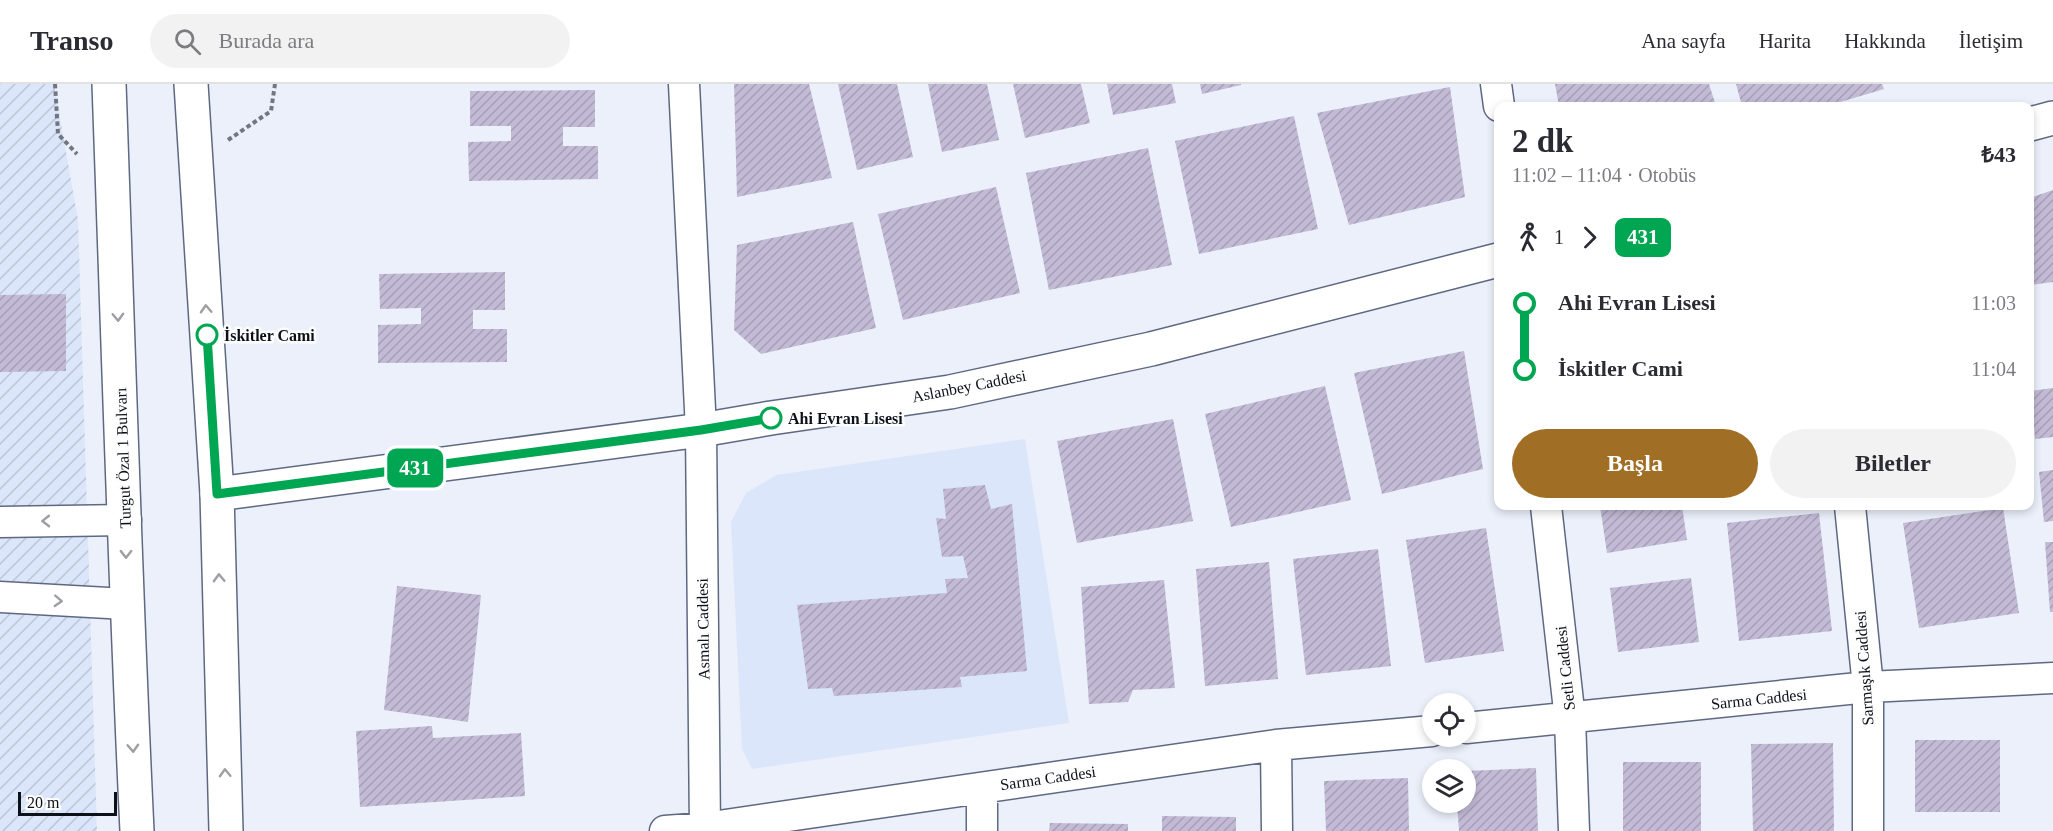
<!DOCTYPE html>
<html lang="tr">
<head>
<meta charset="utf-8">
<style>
  :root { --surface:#fff; --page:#f2f2f3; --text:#2b2b33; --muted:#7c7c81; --line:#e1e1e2; --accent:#a06e24 }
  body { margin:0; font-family:Georgia,serif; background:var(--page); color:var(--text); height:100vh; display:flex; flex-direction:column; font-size:22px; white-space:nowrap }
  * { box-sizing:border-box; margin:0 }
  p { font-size:20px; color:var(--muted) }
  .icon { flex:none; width:33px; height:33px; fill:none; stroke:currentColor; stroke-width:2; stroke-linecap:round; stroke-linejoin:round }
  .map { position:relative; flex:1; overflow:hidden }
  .details { position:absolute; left:1494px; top:18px; width:540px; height:408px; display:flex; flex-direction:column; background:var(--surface); border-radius:12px; box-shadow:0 3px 9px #0003 }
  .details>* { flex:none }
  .badge { padding:0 12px; border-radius:9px; font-size:21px; line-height:39px }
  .tools { position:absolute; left:1422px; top:609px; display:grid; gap:12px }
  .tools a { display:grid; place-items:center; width:54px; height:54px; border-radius:50%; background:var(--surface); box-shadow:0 3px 9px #0003; font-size:30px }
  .scale { position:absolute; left:18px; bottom:15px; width:99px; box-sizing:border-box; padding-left:6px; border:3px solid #0c1019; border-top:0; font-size:16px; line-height:21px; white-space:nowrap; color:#0c1019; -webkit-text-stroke:4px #fdfdfd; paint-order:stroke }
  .map>.badge { position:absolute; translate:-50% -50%; box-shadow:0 0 0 3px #fff }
  .legs { display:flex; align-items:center; gap:9px; height:66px; padding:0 18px; font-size:20px }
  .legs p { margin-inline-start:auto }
  .overview { display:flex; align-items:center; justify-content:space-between; height:102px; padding:0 18px }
  h1 { font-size:33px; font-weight:800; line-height:45px }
  .action { display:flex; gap:12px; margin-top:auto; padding:12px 18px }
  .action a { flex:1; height:69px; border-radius:36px; background:var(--accent); color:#fff; font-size:24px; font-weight:800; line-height:69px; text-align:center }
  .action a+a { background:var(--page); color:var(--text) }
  ul { padding:0 18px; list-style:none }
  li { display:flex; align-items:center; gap:21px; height:66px; font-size:22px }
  li i { display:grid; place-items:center; width:9px; height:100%; margin:0 8px; background:currentColor }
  li i::after { content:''; width:15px; height:15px; margin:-8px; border:4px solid; border-radius:50%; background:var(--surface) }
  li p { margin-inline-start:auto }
  li:first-child i { background:linear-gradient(#0000 50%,currentColor 0) }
  li:last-child i { background:linear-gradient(currentColor 50%,#0000 0) }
  header { display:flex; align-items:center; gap:36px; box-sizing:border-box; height:84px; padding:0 30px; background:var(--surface); border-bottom:2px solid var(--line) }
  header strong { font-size:28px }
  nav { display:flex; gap:33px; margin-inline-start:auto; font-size:21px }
  .search { width:420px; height:54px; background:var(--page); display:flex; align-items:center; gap:15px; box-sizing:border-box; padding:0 21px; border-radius:33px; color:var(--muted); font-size:22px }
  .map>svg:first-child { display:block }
  .built { fill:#dce6fa }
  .industrial { fill:url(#industrial-furrows) }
  .building { fill:url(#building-hatch) }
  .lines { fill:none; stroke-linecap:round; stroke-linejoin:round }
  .street-casing { stroke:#5e6981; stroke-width:33 }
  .secondary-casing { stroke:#5e6981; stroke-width:36 }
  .highway-casing { stroke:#5e6981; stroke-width:36 }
  .path { stroke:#727680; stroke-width:4; stroke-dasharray:4.5 3; stroke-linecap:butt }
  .street { stroke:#fff; stroke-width:30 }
  .secondary { stroke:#fff; stroke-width:33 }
  .highway { stroke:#fff; stroke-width:33 }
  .oneway { stroke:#9e9fa3 }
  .line-1-casing { stroke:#fff; stroke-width:14 }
  .line-1 { stroke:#00a651; stroke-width:9 }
  .stop-1-dot { fill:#fff; stroke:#00a651; stroke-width:3 }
  .labels { text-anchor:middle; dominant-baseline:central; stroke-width:5; stroke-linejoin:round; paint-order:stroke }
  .stop-label { font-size:16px; font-weight:bold; fill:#0c1019; stroke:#fdfdfd; text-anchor:start }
  .street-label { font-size:16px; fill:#0c1019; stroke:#fdfdfd }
</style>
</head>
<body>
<header>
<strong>Transo</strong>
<div class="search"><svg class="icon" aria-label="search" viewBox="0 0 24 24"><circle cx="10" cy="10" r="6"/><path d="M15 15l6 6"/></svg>Burada ara</div>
<nav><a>Ana sayfa</a><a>Harita</a><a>Hakkında</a><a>İletişim</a></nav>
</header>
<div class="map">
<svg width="2053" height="747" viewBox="0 0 2053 747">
  <defs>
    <pattern id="industrial-furrows" width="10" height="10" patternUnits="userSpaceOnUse" patternTransform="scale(1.5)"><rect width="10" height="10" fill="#dce6fa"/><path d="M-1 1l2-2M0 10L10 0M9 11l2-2" fill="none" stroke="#bcc4d6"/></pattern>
    <pattern id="building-hatch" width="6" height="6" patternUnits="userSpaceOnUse" patternTransform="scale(1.5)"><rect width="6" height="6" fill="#c3bad6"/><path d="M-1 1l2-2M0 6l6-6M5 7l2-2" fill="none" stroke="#a69fb7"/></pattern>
  </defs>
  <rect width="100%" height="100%" fill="#ebf0fb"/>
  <path class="built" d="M 1025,355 L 1069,639 L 752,685 L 742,665 L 731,438 L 746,409 L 776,391 Z"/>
  <path class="industrial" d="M 0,0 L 54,0 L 78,136 L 97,747 L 0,747 Z"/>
  <path class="building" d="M 734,0 L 809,0 L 832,94 L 737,113 Z
    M 838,0 L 897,0 L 913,73 L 857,86 Z
    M 928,0 L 987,0 L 999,56 L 942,68 Z
    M 1013,0 L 1081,0 L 1090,39 L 1025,54 Z
    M 1107,0 L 1172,0 L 1176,19 L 1113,31 Z
    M 1200,0 L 1241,0 L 1241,1 L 1202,10 Z
    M 1555,0 L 1709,0 L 1716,22 L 1559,22 Z
    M 1736,0 L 1882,0 L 1884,5 L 1827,22 L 1742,22 Z
    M 1450,3 L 1465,113 L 1349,141 L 1317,29 Z
    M 595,6 L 595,43 L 563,43 L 563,62 L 598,62 L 598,95 L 469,97 L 468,58 L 511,57 L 511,42 L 470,42 L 470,7 Z
    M 1294,32 L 1318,145 L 1199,170 L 1175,57 Z
    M 1148,64 L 1172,181 L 1049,206 L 1026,89 Z
    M 996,103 L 1020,209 L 903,236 L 878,130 Z
    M 2053,106 L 2053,198 L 2030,201 L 2030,114 Z
    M 853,138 L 876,244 L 761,270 L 734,246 L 737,161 Z
    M 505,188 L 505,226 L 473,226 L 473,245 L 507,245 L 507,278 L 378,279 L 378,241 L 421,240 L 421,224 L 380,225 L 379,190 Z
    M 66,210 L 66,287 L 0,288 L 0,211 Z
    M 1464,267 L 1483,385 L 1382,410 L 1354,289 Z
    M 1325,302 L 1351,416 L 1231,443 L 1205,330 Z
    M 2053,304 L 2053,353 L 2035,355 L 2031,307 Z
    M 1173,335 L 1193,437 L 1077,459 L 1057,357 Z
    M 2053,386 L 2053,437 L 2044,438 L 2039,388 Z
    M 985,401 L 991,425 L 1012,420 L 1027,587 L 960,593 L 962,603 L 834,612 L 832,604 L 808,605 L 797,521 L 947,509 L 945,495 L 968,494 L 963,472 L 942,473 L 936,434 L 946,435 L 943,405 Z
    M 1600,422 L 1682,422 L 1687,456 L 1607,469 Z
    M 2003,424 L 2019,529 L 1919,544 L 1903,439 Z
    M 1819,429 L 1832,547 L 1739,557 L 1727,439 Z
    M 1486,444 L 1504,567 L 1425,579 L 1406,456 Z
    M 2045,458 L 2053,458 L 2053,528 L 2050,528 Z
    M 1378,465 L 1391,582 L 1306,591 L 1293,475 Z
    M 1269,478 L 1278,595 L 1205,602 L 1196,485 Z
    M 1691,494 L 1699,558 L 1618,568 L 1610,504 Z
    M 1164,496 L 1175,604 L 1133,606 L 1128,618 L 1089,620 L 1081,503 Z
    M 397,502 L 481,511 L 468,638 L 384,626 Z
    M 432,642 L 433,654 L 521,649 L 525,712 L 360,723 L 356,647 Z
    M 1915,656 L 2000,656 L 2000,728 L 1915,728 Z
    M 1833,659 L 1834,747 L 1753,747 L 1751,660 Z
    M 1623,678 L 1701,678 L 1701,747 L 1623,747 Z
    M 1536,684 L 1538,747 L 1459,747 L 1457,718 L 1466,718 L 1466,687 Z
    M 1408,694 L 1409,747 L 1326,747 L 1324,697 Z
    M 1162,732 L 1236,733 L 1236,747 L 1162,747 Z
    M 1050,739 L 1128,740 L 1128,747 L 1049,747 Z"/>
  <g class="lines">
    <g class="street-casing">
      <path id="street" d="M 684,0 L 701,346 L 705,747
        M 1496,0 L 1499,22
        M 1546,422 L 1570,635 L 1574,747
        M 1850,422 L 1868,603 L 1868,747
        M 0,438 L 126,436
        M 0,513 L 126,520
        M 1466,644 L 1868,603 L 2053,594
        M 1276,661 L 1277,747
        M 982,704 L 982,747
        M 665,747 L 705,744 L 1276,661 L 1432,647"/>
    </g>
    <g class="secondary-casing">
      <path id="secondary" d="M 2030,40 L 2053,34
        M 217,410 L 701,346 L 771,334 L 950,308 L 1151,265 L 1498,176"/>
    </g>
    <g class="highway-casing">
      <path id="highway" d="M 109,0 C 118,249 125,498 137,747
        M 191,0 L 217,410 L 226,747"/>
    </g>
    <path class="path" d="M 55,0 L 58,50 L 77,70
      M 228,56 L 271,27 L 275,0"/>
    <use href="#street" class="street"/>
    <use href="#secondary" class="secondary"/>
    <use href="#highway" class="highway"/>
  </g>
  <defs><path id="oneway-chevron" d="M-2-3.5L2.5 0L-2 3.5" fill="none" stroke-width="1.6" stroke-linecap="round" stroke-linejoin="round" transform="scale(1.5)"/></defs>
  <g class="oneway">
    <use href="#oneway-chevron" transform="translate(206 225) rotate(-93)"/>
    <use href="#oneway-chevron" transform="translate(118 233) rotate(88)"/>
    <use href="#oneway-chevron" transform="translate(46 437) rotate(179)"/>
    <use href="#oneway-chevron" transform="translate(126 470) rotate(90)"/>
    <use href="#oneway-chevron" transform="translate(219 494) rotate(-92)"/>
    <use href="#oneway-chevron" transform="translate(58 517) rotate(3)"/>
    <use href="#oneway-chevron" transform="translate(133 664) rotate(87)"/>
    <use href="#oneway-chevron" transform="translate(225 689) rotate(-92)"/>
  </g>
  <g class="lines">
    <g class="line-1-casing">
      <path id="line-1" d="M 207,251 L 217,410 L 701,346 L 771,334"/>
    </g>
    <use href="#line-1" class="line-1"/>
  </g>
  <g class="stop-1-dot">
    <circle cx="207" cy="251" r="10"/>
    <circle cx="771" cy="334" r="10"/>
  </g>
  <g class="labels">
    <g class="stop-label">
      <text x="224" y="251">İskitler Cami</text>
      <text x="788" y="334">Ahi Evran Lisesi</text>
    </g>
    <g class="street-label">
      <text transform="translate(969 302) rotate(-11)">Aslanbey Caddesi</text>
      <text transform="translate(123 374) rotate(-92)">Turgut Özal 1 Bulvarı</text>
      <text transform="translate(703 545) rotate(-91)">Asmalı Caddesi</text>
      <text transform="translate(1565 584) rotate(-96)">Setli Caddesi</text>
      <text transform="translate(1864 584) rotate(-94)">Sarmaşık Caddesi</text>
      <text transform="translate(1759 615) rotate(-6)">Sarma Caddesi</text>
      <text transform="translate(1048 694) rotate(-8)">Sarma Caddesi</text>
    </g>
  </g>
</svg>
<div class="tools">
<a><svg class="icon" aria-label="locate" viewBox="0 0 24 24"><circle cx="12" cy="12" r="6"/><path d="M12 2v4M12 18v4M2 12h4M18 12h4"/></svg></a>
<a><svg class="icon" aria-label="layers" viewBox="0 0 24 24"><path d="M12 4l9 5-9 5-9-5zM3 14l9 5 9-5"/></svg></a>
</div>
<div class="scale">20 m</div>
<b class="badge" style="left:415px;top:384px;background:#00a651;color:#fff">431</b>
<section class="details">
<div class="overview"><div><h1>2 dk</h1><p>11:02 – 11:04 · Otobüs</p></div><b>₺43</b></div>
<div class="legs"><svg class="icon" aria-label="walk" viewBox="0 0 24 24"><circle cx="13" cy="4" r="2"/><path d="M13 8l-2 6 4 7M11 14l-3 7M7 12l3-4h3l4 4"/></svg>1<svg class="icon" aria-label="forward" viewBox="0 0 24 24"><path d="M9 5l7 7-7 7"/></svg><b class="badge" style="background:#00a651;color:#fff">431</b></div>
<ul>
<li><i style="color:#00a651"></i><b>Ahi Evran Lisesi</b><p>11:03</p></li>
<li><i style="color:#00a651"></i><b>İskitler Cami</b><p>11:04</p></li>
</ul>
<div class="action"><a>Başla</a><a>Biletler</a></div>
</section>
</div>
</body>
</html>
